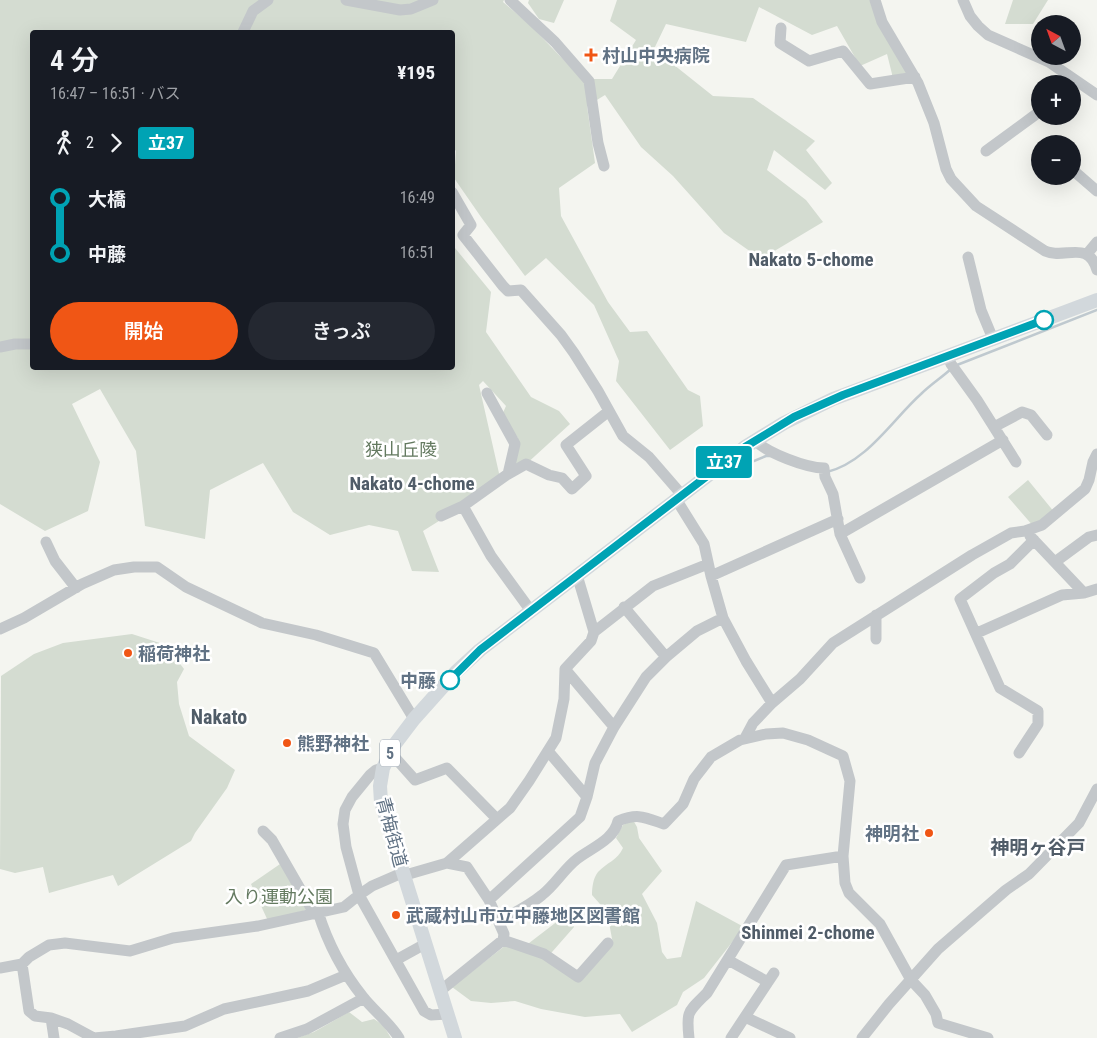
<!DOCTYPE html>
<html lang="ja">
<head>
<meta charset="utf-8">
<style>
  :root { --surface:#171b24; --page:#242831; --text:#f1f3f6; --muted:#9ea1a6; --accent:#f05615 }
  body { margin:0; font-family:"Roboto Condensed","Noto Sans JP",sans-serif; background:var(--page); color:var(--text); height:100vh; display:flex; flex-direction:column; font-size:19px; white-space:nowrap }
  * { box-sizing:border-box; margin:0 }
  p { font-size:16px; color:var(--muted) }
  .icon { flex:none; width:28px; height:28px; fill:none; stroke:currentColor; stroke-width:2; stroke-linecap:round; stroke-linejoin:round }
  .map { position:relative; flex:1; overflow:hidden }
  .drawer { position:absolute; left:30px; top:30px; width:425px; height:340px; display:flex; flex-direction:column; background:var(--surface); border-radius:5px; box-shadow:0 5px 20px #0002 }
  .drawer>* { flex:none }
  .badge { padding:0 10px; border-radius:4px; font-size:18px; line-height:32px }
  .needle { width:32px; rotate:319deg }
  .buttons { position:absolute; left:1031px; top:15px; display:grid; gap:10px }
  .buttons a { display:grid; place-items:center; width:50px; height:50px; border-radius:50%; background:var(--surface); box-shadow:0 5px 20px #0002; font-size:25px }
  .map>.badge { position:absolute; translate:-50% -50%; box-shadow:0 0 0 2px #fff }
  .legs { display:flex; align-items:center; gap:8px; height:55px; padding:0 20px; font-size:16px }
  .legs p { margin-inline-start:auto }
  .summary { display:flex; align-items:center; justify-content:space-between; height:85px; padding:0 20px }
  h1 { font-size:28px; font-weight:600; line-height:38px }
  .cta { display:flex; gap:10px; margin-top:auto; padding:10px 20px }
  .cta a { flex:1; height:58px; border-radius:30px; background:var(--accent); color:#fff; font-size:20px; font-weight:600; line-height:58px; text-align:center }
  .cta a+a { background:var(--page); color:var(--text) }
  ul { padding:0 20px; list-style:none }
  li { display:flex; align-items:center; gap:18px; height:55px; font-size:19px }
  li i { display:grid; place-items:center; width:8px; height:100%; margin:0 6px; background:currentColor }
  li i::after { content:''; width:12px; height:12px; margin:-6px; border:4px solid; border-radius:50%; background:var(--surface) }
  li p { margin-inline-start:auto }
  li:first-child i { background:linear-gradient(#0000 50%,currentColor 0) }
  li:last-child i { background:linear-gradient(currentColor 50%,#0000 0) }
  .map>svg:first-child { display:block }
  .green { fill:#d4dcd1 }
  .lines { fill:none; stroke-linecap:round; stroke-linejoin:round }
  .stream { stroke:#bfc9cf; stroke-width:2.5 }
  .minor { stroke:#c3c7ca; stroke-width:11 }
  .major { stroke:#d2d8dc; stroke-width:14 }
  .line-1-casing { stroke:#fff; stroke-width:11 }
  .line-1 { stroke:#00a3b4; stroke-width:8 }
  .poi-dot { fill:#f05615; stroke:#fff; stroke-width:2 }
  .stop-1-dot { fill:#fff; stroke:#00a3b4; stroke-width:2.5 }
  .labels { text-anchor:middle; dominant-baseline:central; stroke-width:5; stroke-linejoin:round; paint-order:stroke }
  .shield { fill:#fff; stroke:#909ca9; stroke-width:1 }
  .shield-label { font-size:16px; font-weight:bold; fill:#617284 }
  .poi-label { font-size:18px; font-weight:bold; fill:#617284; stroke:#fff; text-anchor:start }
  .park-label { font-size:18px; fill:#647a60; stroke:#fff }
  .stop-label { font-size:18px; font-weight:bold; fill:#617284; stroke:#fff; text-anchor:end }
  .street-label { font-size:18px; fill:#617284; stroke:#fff }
  .neighbourhood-label { font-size:19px; font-weight:bold; fill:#505c68; stroke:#fff }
  .quarter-label { font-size:20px; font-weight:bold; fill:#505c68; stroke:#fff }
</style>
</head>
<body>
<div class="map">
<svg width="1097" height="1038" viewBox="0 0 1097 1038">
  <rect width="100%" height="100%" fill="#f4f5f0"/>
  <path class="green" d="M 0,0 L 504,0 L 503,2 L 531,26 L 582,79 L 612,79 L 636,40 L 610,21 L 617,0 L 873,0 L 907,73 L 892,76 L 892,74 L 887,54 L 860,66 L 837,26 L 812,35 L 759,7 L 746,42 L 666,24 L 654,49 L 713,96 L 753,98 L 815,141 L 806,150 L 832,183 L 825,190 L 774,150 L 767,170 L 806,200 L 823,222 L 761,259 L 724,233 L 673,176 L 641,147 L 605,95 L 587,106 L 595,163 L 559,188 L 561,216 L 608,302 L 630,332 L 647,331 L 688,390 L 700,396 L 703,426 L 670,450 L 616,381 L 619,361 L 594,305 L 546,258 L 525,276 L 481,217 L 454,178 L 456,151 L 452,146 L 452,32 L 32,32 L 32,368 L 452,368 L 453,244 L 455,248 L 491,292 L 486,332 L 531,397 L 559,411 L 570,424 L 512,477 L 518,438 L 501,417 L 506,406 L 483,381 L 479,385 L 501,482 L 423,531 L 439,572 L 412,571 L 398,531 L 369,525 L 330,535 L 293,512 L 263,463 L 210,490 L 205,539 L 145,526 L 136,451 L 100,389 L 72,404 L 100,462 L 88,511 L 45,531 L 0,504 Z
    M 529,0 L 564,0 L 554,23 L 539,19 L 528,3 Z
    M 1013,0 L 1048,0 L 1033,24 L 1005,24 Z
    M 1028,480 L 1055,513 L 1034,527 L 1008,497 Z
    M 132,634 L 166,645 L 184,669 L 177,682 L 179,704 L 189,736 L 235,770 L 227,788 L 195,833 L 191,841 L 118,886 L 113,875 L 49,893 L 43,867 L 15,873 L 0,869 L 1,676 L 34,654 L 63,643 Z
    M 633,820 L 637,827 L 639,838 L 662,871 L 642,894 L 657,923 L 662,952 L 667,959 L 681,957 L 696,901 L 744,927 L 704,978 L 683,992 L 677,1005 L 632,1032 L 620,1014 L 585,1017 L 541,1009 L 515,1001 L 491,1003 L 471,1001 L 452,987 L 506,945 L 520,950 L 563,917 L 570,920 L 574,927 L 545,960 L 579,981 L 613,944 L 607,912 L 592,895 C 592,888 593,878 598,872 C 606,863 618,860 623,848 L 616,838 L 623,825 Z
    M 283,862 L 310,909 L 268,921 L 251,884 Z
    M 349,1012 L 362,1022 L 374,1019 L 383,1025 L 391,1038 L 297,1038 L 314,1032 Z"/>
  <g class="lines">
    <path class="stream" d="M 957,365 L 1097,310
      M 827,472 C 867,462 892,420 921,394 C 930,385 941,378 951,369
      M 725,473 L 766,456 L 770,456"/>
    <path class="minor" d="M 346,0 L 400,10 L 411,9 L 433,0
      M 510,0 L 555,42 L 589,81 L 598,143 L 604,166
      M 875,0 L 882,22 L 918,83 L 934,123 L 946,169 L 951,179 L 976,206 L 1045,251 C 1065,260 1088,239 1097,270
      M 963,0 L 970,16 L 978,26 L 988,35 L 1049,62 L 1097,95
      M 781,28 L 780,43 L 809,61 L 843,51 L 870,84 L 915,77
      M 243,32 L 253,11 L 268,0
      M 986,151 L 1035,115
      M 1075,172 L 1097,191
      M 452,192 L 471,225 L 463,235 L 503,286 L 508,291 L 521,290 L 561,335 L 574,353 L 598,391 L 623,436 L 649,457 L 682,495
      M 1087,254 L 1097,242
      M 968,257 L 981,310 L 993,339
      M 0,347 L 15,344 L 32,344
      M 948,356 L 951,364 L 977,400 L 1016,462
      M 994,427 L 1022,412 L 1031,415 L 1047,435
      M 755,440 C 766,453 807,468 824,468 L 825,477 L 833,494 L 840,534 L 860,578
      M 505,476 L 526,464 L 549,475 L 562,478 L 572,489 L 586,476 L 566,445 L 609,411
      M 676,499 L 704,544 L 711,576 L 723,618 L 746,661 L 772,703
      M 463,506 L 491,556 L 531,611
      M 441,516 L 463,506 L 508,474 L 515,444 L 487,393
      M 840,534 L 1003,440
      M 1030,536 L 1084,593
      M 46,542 L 55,561 L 76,588
      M 1055,562 L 1089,537 L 1097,535
      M 577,575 L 594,632
      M 711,576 L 838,519
      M 624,607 L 666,657
      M 0,629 L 24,618 L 82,584 L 114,570 L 134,567 L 157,567 L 186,587 L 262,623 L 316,635 L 374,653 L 414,719
      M 977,633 L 1062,595 L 1084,593 L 1097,589
      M 876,639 L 876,615
      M 565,669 L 614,727
      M 745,738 L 753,723 L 772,703 L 800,679 L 833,643 L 972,555 L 1011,533 L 1025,531 L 1042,525 L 1085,489 L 1089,480 L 1093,462 L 1097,454
      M 548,751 L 587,797
      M 390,752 L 415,780 L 447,768 L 497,819
      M 1019,753 L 1038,724 L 1038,711 L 1000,688 L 960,599 L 994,573 L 1010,564 L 1034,540
      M 383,768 L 376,770 L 370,775 L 352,797 L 345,810 L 343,824 L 346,847 L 359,895 L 424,1011 L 431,1015 L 447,1014
      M 263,831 L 272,840 L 314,913
      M 447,863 L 510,808 L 529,781 L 556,738 L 564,699 L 565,669 L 591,641 L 594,632 L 653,586 L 708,564
      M 489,900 L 580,817 L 587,797 L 595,763 L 614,727 L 646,677 L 666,657 L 697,631 L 723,618
      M 318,912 C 328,944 342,971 363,997 C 374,1011 390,1023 399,1038
      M 499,921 C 514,913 529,906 542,895 C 555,885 564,869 577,859 C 591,848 614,840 618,821 C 638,813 644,817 664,824 L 683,804 L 694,779 L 711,757 L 740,740 L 766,734 L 783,733 L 808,740 L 843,756 L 850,781 L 843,856 L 845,883 L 849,893 L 880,924 L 911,980 L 925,995 L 936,1014 L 938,1023 L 988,1038
      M 503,940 L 544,954 L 578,977 L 608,943
      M 396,960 L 425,944
      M 728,960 L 768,982
      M 22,964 L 29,1011 L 35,1016 L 51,1018 L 68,1024 L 94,1038 L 116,1036 L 185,1026 L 224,1009 L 308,991 L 346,975
      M 0,968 L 22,964 L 29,957 L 49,945 L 65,943 L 130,951 L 173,938 L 258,926 L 344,907 L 359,895 L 372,886 L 402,873 L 409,874 L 447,863 L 467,867 L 489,900 L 504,934 L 503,940 L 440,991
      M 745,1017 L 790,1038
      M 51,1018 L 54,1038
      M 280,1038 L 307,1029 L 364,998
      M 689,1038 C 686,1011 688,1012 707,993 L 786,865 L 843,856
      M 731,1038 L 774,973
      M 862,1038 L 889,1004 L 938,949 L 1006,890 L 1029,874 L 1079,823 L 1097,789"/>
    <path class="major" d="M 455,1038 L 381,802 L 380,786 L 383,768 L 395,744 L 414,719 L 456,672 L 480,650 L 745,447 L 784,423 L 833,399 L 1097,300"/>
  </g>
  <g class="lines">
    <g class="line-1-casing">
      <path id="line-1" d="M 450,680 L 480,650 L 745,447 L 794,417 L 843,395 L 1044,320"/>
    </g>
    <use href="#line-1" class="line-1"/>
  </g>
  <g class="poi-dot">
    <path d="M588.5 47.5h5v5h5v5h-5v5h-5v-5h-5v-5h5z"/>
    <circle cx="128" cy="653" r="5"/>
    <circle cx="287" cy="743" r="5"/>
    <circle cx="929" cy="833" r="5"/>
    <circle cx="396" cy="915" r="5"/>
  </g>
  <g class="stop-1-dot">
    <circle cx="1044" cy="320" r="9"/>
    <circle cx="450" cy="680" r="9"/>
  </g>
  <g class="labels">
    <rect class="shield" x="380" y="739.5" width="20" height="27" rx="4"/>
    <g class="shield-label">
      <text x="390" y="753">5</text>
    </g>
    <g class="poi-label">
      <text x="602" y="55">村山中央病院</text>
      <text x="138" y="653">稲荷神社</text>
      <text x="297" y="743">熊野神社</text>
      <text x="919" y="833" text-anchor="end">神明社</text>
      <text x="406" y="915">武蔵村山市立中藤地区図書館</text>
    </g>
    <g class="park-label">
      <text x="401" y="449">狭山丘陵</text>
      <text x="279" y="896">入り運動公園</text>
    </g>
    <g class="stop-label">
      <text x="436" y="680">中藤</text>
    </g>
    <g class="street-label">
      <text transform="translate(392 832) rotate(75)">青梅街道</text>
    </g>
    <g class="neighbourhood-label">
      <text x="811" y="259">Nakato 5-chome</text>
      <text x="412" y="483">Nakato 4-chome</text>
      <text x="1038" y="847">神明ヶ谷戸</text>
      <text x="808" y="932">Shinmei 2-chome</text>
    </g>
    <g class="quarter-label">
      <text x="219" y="717">Nakato</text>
    </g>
  </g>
</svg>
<div class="buttons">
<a><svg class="needle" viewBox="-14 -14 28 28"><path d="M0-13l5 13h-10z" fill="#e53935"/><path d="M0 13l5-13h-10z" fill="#9ea1a6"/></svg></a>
<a>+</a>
<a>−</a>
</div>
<b class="badge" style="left:724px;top:462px;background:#00a3b4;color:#fff">立37</b>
<section class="drawer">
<div class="summary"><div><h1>4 分</h1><p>16:47 – 16:51 · バス</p></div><b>¥195</b></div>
<div class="legs"><svg class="icon" aria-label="walk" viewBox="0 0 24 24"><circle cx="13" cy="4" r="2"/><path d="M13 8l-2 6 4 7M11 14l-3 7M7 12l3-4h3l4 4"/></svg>2<svg class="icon" aria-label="forward" viewBox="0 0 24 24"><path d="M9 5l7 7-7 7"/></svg><b class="badge" style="background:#00a3b4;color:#fff">立37</b></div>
<ul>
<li><i style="color:#00a3b4"></i><b>大橋</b><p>16:49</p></li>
<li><i style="color:#00a3b4"></i><b>中藤</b><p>16:51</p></li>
</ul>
<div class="cta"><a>開始</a><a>きっぷ</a></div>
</section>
</div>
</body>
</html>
